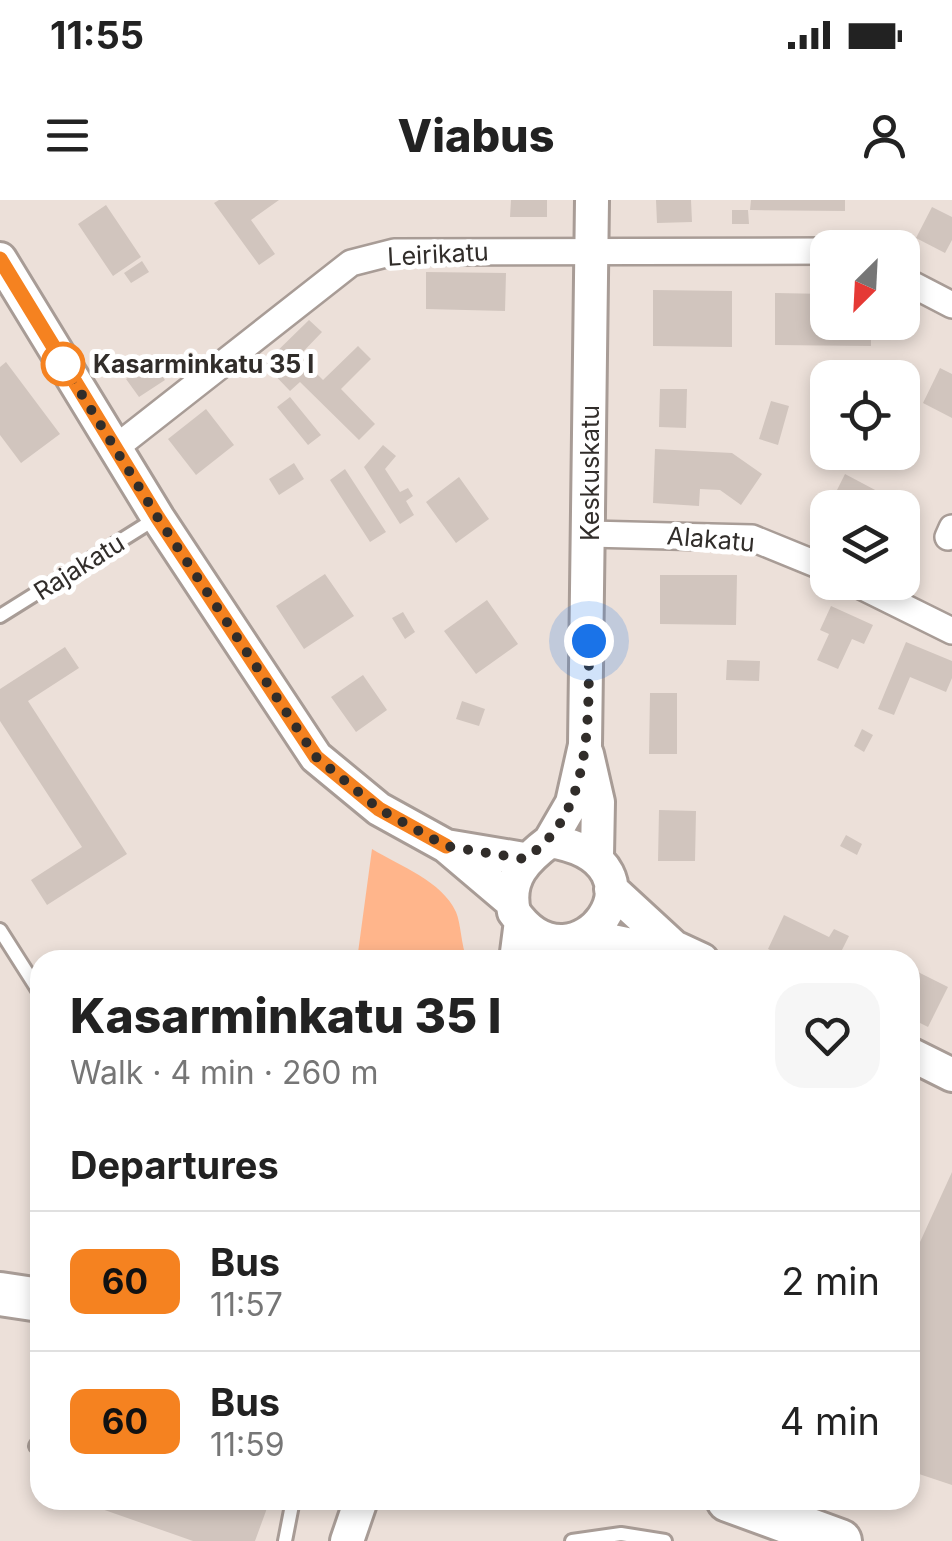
<!DOCTYPE html>
<html lang="en">
<head>
<meta charset="utf-8">
<style>
  :root { --surface:#fff; --page:#f6f6f6; --text:#222; --muted:#767676; --line:#e0e0e0 }
  body { margin:0; font-family:Inter,sans-serif; background:var(--page); color:var(--text); height:100vh; display:flex; flex-direction:column; font-size:38px; white-space:nowrap }
  * { box-sizing:border-box; margin:0 }
  p { font-size:32px; color:var(--muted) }
  .icon { flex:none; width:55px; height:55px; fill:none; stroke:currentColor; stroke-width:2; stroke-linecap:round; stroke-linejoin:round }
  .map { position:relative; flex:1; overflow:hidden }
  .details { position:absolute; left:30px; top:750px; width:890px; height:560px; display:flex; flex-direction:column; background:var(--surface); border-radius:30px; box-shadow:0 5px 15px #0003 }
  .details>* { flex:none }
  .badge { padding:0 20px; border-radius:15px; font-size:35px; line-height:65px }
  .needle { width:65px; rotate:204deg }
  .controls { position:absolute; left:810px; top:30px; display:grid; gap:20px }
  .controls a { display:grid; place-items:center; width:110px; height:110px; border-radius:20px; background:var(--surface); box-shadow:0 5px 15px #0003; font-size:50px }
  .you { position:absolute; width:50px; height:50px; margin:-25px; border:8px solid #fff; border-radius:50%; background:#1a73e8; box-shadow:0 0 0 15px #1a73e833 }
  .map>.badge { position:absolute; translate:-50% -50%; box-shadow:0 0 0 5px #fff }
  h2 { padding:0 40px; font-size:38px; line-height:90px }
  .round { display:grid; place-items:center; flex:none; width:105px; height:105px; border-radius:30px; background:var(--page) }
  .summary { display:flex; align-items:center; justify-content:space-between; height:170px; padding:0 40px }
  h1 { font-size:48px; font-weight:800; line-height:75px }
  ul { padding:0; list-style:none }
  li { display:flex; align-items:center; gap:30px; height:140px; padding:0 40px; border-top:2px solid var(--line) }
  li div { flex:1 }
  li b { display:block; font-size:38px }
  li em { font-style:normal }
  li .badge { min-width:110px; font-weight:700; text-align:center }
  .status { display:flex; justify-content:space-between; align-items:center; height:70px; padding:0 50px; background:var(--surface); direction:ltr }
  .status svg { height:28px; fill:currentColor }
  header { display:flex; justify-content:space-between; align-items:center; height:130px; padding:0 40px; background:var(--surface); font-size:45px; font-weight:800 }
  .map>svg:first-child { display:block }
  .green { fill:#ffb58b }
  .building { fill:#d1c5be }
  .lines { fill:none; stroke-linecap:round; stroke-linejoin:round }
  .service-casing { stroke:#a89c96; stroke-width:18 }
  .minor-casing { stroke:#a89c96; stroke-width:30 }
  .tertiary-casing { stroke:#a89c96; stroke-width:38 }
  .trunk-casing { stroke:#a89c96; stroke-width:48 }
  .service { stroke:#fff; stroke-width:12 }
  .minor { stroke:#fff; stroke-width:25 }
  .tertiary { stroke:#fff; stroke-width:32 }
  .trunk { stroke:#fff; stroke-width:42 }
  .line-casing { stroke:#fff; stroke-width:22 }
  .line { stroke:#f58220; stroke-width:15 }
  .walk { stroke:#312d2a; stroke-width:10; stroke-dasharray:0 18 }
  .stop-dot { fill:#fff; stroke:#f58220; stroke-width:5 }
  .labels { text-anchor:middle; dominant-baseline:central; stroke-width:10; stroke-linejoin:round; paint-order:stroke }
  .street-label { font-size:25px; fill:#312d2a; stroke:#fff }
  .stop-label { font-size:25px; font-weight:bold; fill:#312d2a; stroke:#fff; text-anchor:start }
</style>
</head>
<body>
<div class="status"><b>11:55</b><svg viewBox="0 0 49 12"><path d="M0 12V9h3v3zM5 12V6h3v6zM10 12V3h3v9zM15 12V0h3v12zM26 1h20v11H26zM47 4h2v5h-2z"/></svg></div>
<header><svg class="icon" aria-label="menu" viewBox="0 0 24 24"><path d="M4 6h16M4 12h16M4 18h16"/></svg>Viabus<svg class="icon" aria-label="person" viewBox="0 0 24 24"><circle cx="12" cy="8" r="4"/><path d="M4 21q1-7 8-7t8 7"/></svg></header>
<div class="map">
<svg width="952" height="1341" viewBox="0 0 952 1341">
  <rect width="100%" height="100%" fill="#ece0d9"/>
  <path class="green" d="M 372,649 C 400,666 442,681 456,712 C 461,724 461,744 467,760 L 357,760 Z"/>
  <path class="building" d="M 219,0 L 279,0 L 251,20 L 275,54 L 259,65 L 214,3 Z
    M 511,0 L 547,0 L 547,17 L 510,17 Z
    M 656,0 L 691,0 L 692,22 L 657,23 Z
    M 751,0 L 845,0 L 845,11 L 750,10 Z
    M 106,5 L 141,57 L 113,76 L 78,24 Z
    M 932,7 L 952,17 L 952,40 L 945,53 L 916,38 Z
    M 732,10 L 748,10 L 749,24 L 732,24 Z
    M 142,61 L 149,72 L 131,83 L 124,73 Z
    M 426,72 L 506,73 L 505,111 L 426,109 Z
    M 653,90 L 732,91 L 732,147 L 653,146 Z
    M 775,93 L 828,94 L 828,122 L 871,122 L 871,146 L 775,145 Z
    M 309,120 L 322,132 L 299,156 L 323,180 L 358,146 L 371,159 L 341,189 L 375,224 L 359,240 L 300,182 L 290,191 L 264,164 Z
    M 152,161 L 165,180 L 139,197 L 126,179 Z
    M 6,162 L 60,234 L 21,263 L 0,235 L 0,167 Z
    M 940,168 L 952,174 L 952,218 L 923,203 Z
    M 660,189 L 687,189 L 686,228 L 659,227 Z
    M 290,197 L 321,235 L 308,245 L 277,207 Z
    M 771,201 L 789,206 L 778,245 L 759,239 Z
    M 206,209 L 234,245 L 196,275 L 168,239 Z
    M 383,245 L 396,256 L 385,269 L 400,292 L 408,288 L 413,296 L 406,301 L 414,315 L 400,324 L 364,267 Z
    M 655,249 L 732,253 L 762,274 L 741,305 L 720,290 L 700,289 L 699,306 L 653,303 Z
    M 294,263 L 304,279 L 279,295 L 269,279 Z
    M 345,269 L 386,332 L 370,342 L 330,280 Z
    M 845,274 L 894,300 L 891,308 L 828,308 Z
    M 459,277 L 489,319 L 456,343 L 426,302 Z
    M 325,374 L 354,416 L 304,449 L 276,406 Z
    M 660,375 L 737,375 L 736,425 L 660,424 Z
    M 487,400 L 518,444 L 476,474 L 444,431 Z
    M 831,406 L 873,425 L 864,444 L 852,439 L 838,469 L 817,460 L 829,434 L 820,430 Z
    M 403,412 L 415,432 L 405,439 L 392,418 Z
    M 906,442 L 952,461 L 952,478 L 946,492 L 910,477 L 894,515 L 878,509 Z
    M 65,447 L 79,468 L 28,501 L 127,654 L 47,705 L 31,680 L 82,647 L 0,521 L 0,489 Z
    M 727,460 L 760,461 L 759,481 L 726,480 Z
    M 363,475 L 387,510 L 356,532 L 331,497 Z
    M 650,493 L 677,493 L 677,554 L 649,554 Z
    M 462,501 L 485,509 L 479,526 L 456,519 Z
    M 862,529 L 873,535 L 864,552 L 854,546 Z
    M 659,610 L 696,611 L 695,661 L 658,661 Z
    M 846,635 L 862,644 L 857,655 L 840,646 Z
    M 784,715 L 829,737 L 834,729 L 849,736 L 837,760 L 790,760 L 768,749 Z
    M 910,768 L 948,787 L 928,827 L 910,818 Z
    M 952,972 L 952,1285 L 910,1271 L 910,1051 L 915,1053 Z
    M 76,1300 L 270,1300 L 255,1341 L 193,1341 Z"/>
  <g class="lines">
    <g class="service-casing">
      <path id="service" d="M 0,416 L 155,319
        M 0,730 L 40,793
        M 36,1246 L 40,1240
        M 285,1341 L 293,1300
        M 572,1341 L 621,1334 L 665,1341"/>
    </g>
    <g class="minor-casing">
      <path id="minor" d="M 902,79 L 952,105
        M 114,249 L 351,63 L 394,52 L 828,51
        M 589,334 L 752,338 L 828,369
        M 948,337 L 952,328
        M 853,382 L 952,431"/>
    </g>
    <g class="tertiary-casing">
      <path id="tertiary" d="M 0,59 L 158,318 L 316,557 L 379,609 L 446,646 L 512,702
        M 587,554 L 598,602 L 597,656
        M 550,641 L 572,603 L 585,545 L 592,0
        M 550,641 C 679,662 575,800 514,712 C 506,678 526,659 550,641 Z
        M 446,646 L 524,659
        M 611,689 L 674,747 L 702,760
        M 588,736 L 636,746 L 674,747
        M 516,760 L 521,721
        M 910,854 L 952,875
        M 347,1341 L 361,1300"/>
    </g>
    <g class="trunk-casing">
      <path id="trunk" d="M 0,1094 L 40,1100
        M 728,1300 L 840,1341"/>
    </g>
    <use href="#service" class="service"/>
    <use href="#minor" class="minor"/>
    <use href="#tertiary" class="tertiary"/>
    <use href="#trunk" class="trunk"/>
  </g>
  <g class="lines">
    <g class="line-casing">
      <path id="line" d="M 0,59 L 158,318 L 316,557 L 379,609 L 446,646"/>
    </g>
    <use href="#line" class="line"/>
    <path class="walk" d="M 63,164 L 158,318 L 316,557 L 379,609 L 446,646 L 524,659 C 595,615 588,514 589,441"/>
  </g>
  <circle class="stop-dot" cx="63" cy="164" r="20"/>
  <g class="labels">
    <g class="street-label">
      <text transform="translate(438 54) rotate(-3)">Leirikatu</text>
      <text transform="translate(590 273) rotate(-90)">Keskuskatu</text>
      <text transform="translate(711 339) rotate(5)">Alakatu</text>
      <text transform="translate(79 367) rotate(-32)">Rajakatu</text>
    </g>
    <g class="stop-label">
      <text x="93" y="164">Kasarminkatu 35 I</text>
    </g>
  </g>
</svg>
<div class="controls">
<a><svg class="needle" viewBox="-14 -14 28 28"><path d="M0-13l5 13h-10z" fill="#e53935"/><path d="M0 13l5-13h-10z" fill="#767676"/></svg></a>
<a><svg class="icon" aria-label="locate" viewBox="0 0 24 24"><circle cx="12" cy="12" r="6"/><path d="M12 2v4M12 18v4M2 12h4M18 12h4"/></svg></a>
<a><svg class="icon" aria-label="layers" viewBox="0 0 24 24"><path d="M12 4l9 5-9 5-9-5zM3 14l9 5 9-5"/></svg></a>
</div>
<div class="you" style="left:589px;top:441px"></div>
<section class="details">
<div class="summary"><div><h1>Kasarminkatu 35 I</h1><p>Walk · 4 min · 260 m</p></div><a class="round"><svg class="icon" aria-label="heart" viewBox="0 0 24 24"><path d="M12 20l-8-8c-3-5 5-10 8-4 3-6 11-1 8 4z"/></svg></a></div>
<h2>Departures</h2>
<ul>
<li><span class="badge" style="background:#f58220;color:#111">60</span><div><b>Bus</b><p>11:57</p></div><em>2 min</em></li>
<li><span class="badge" style="background:#f58220;color:#111">60</span><div><b>Bus</b><p>11:59</p></div><em>4 min</em></li>
</ul>
</section>
</div>
</body>
</html>
